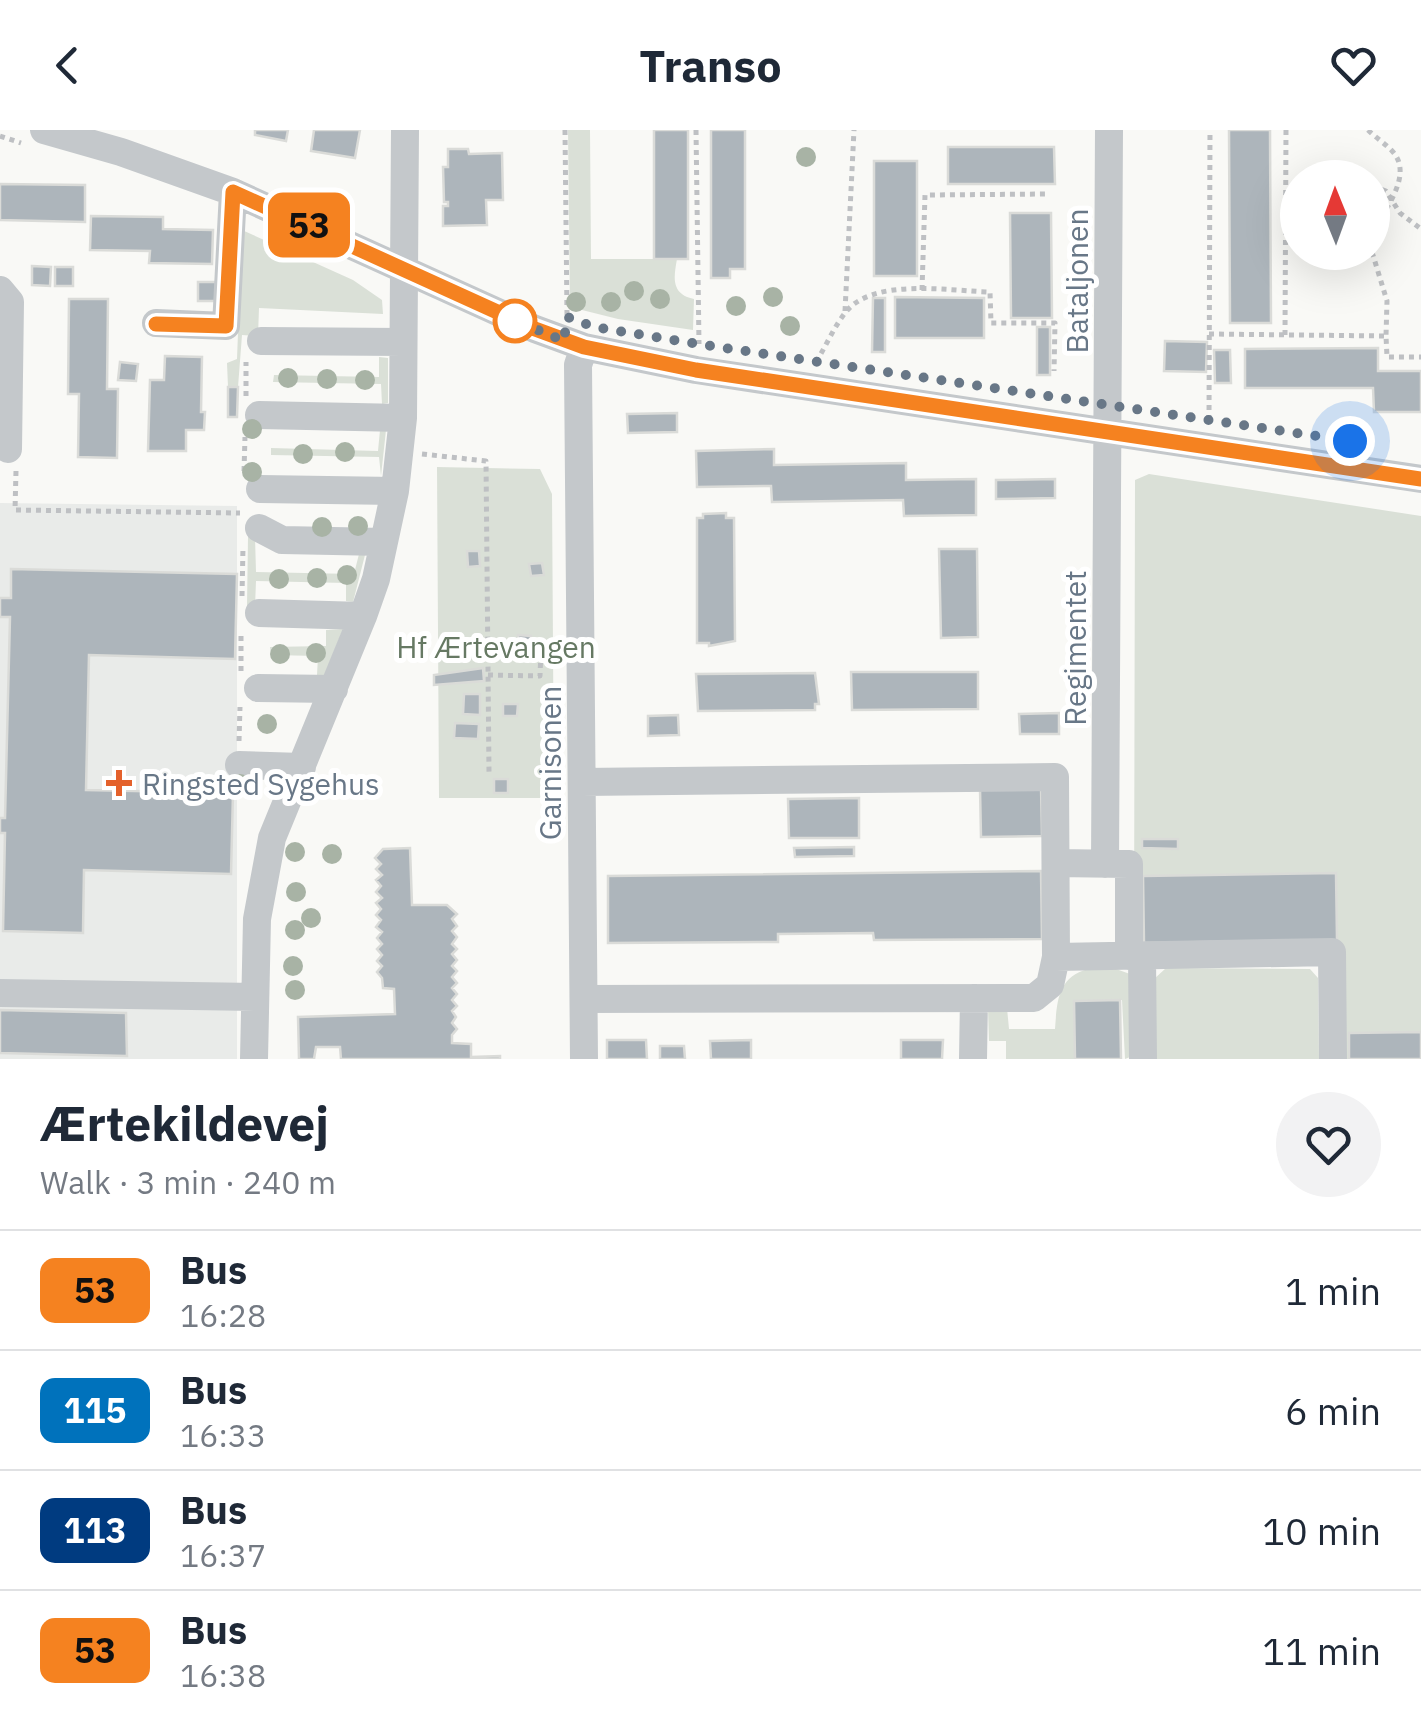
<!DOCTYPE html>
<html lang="en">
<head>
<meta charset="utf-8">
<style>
  :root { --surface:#fff; --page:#f2f2f3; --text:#1f2937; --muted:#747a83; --line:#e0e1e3 }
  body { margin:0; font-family:"IBM Plex Sans",sans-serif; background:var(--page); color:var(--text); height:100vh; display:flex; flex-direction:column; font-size:38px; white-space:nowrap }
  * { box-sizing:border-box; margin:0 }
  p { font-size:32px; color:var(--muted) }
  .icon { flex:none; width:55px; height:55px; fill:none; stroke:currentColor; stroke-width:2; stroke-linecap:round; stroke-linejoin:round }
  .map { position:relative; height:929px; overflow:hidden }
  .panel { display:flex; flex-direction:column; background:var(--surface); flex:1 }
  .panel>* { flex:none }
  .badge { padding:0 20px; border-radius:15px; font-size:35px; line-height:65px }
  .needle { width:65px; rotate:359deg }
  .buttons { position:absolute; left:1280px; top:30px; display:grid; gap:20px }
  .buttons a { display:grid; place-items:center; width:110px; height:110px; border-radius:50%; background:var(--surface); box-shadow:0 10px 40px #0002; font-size:50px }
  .you { position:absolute; width:50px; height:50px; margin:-25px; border:8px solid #fff; border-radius:50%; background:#1a73e8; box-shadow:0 0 0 15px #1a73e833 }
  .map>.badge { position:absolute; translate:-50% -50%; box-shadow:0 0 0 5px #fff }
  .round { display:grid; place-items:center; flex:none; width:105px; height:105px; border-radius:52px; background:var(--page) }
  .summary { display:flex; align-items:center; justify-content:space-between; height:170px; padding:0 40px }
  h1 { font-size:48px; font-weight:700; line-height:75px }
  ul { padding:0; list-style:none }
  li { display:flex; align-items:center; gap:30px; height:120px; padding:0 40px; border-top:2px solid var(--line) }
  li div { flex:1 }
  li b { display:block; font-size:38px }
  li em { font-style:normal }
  li .badge { min-width:110px; font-weight:700; text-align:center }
  header { display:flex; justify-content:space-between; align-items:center; height:130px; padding:0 40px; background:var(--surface); font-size:45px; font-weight:700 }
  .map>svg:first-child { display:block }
  .built { fill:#e9ebe9 }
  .green { fill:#dae0d7 }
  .building { fill:#adb5bb; stroke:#dadbd8; stroke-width:2.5 }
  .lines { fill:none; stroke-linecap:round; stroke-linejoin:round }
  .path { stroke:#bec0c3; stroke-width:5; stroke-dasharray:5 5; stroke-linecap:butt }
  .minor { stroke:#c4c8cb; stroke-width:28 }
  .tree { fill:#a8b3a5 }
  .line-casing { stroke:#fff; stroke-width:22 }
  .line { stroke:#f58220; stroke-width:15 }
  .walk { stroke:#687787; stroke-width:10; stroke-dasharray:0 18 }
  .stop-dot { fill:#fff; stroke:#f58220; stroke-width:5 }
  .poi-dot { fill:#e4612b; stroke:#fff; stroke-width:4 }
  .labels { text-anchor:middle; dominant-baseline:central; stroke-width:10; stroke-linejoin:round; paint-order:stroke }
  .street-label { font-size:30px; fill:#687787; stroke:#fff }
  .park-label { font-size:30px; fill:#667963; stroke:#fff }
  .poi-label { font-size:30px; fill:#687787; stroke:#fff; text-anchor:start }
</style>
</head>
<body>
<header><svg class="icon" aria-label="back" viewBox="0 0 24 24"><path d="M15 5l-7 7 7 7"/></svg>Transo<svg class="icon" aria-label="heart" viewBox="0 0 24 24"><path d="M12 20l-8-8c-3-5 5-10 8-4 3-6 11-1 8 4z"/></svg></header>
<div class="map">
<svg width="1421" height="929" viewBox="0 0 1421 929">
  <rect width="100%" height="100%" fill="#f9f9f6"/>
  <path class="built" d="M 0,373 L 237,376 L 237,929 L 0,929 Z"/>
  <path class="green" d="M 568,0 L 590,0 L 591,129 L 677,129 C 674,146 670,164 694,169 L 693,200 L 618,189 L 570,177 Z
    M 242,100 L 353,150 L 382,170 L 383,184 L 259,178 L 258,206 L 242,205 L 238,257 L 228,257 L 227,233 L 237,229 Z
    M 379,227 L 388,228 L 388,273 L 382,274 L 381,254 L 273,252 L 274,245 L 379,247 Z
    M 380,300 L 386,300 L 381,346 L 379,327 L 271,325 L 271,318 L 378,321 Z
    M 437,337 L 540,339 L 552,364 L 554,668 L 439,668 Z
    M 1149,344 L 1421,386 L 1421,929 L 1344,929 L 1343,818 L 1134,820 L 1135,350 Z
    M 248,407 L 255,407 L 256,442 L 354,444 L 359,424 L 365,425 L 353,472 L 346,471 L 346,453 L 256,451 L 255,477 L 247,476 Z
    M 343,499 L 324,546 L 317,545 L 318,526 L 271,525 L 270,517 L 326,516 L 326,500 Z
    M 1166,838 L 1310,839 L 1318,848 L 1319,929 L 1153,929 L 1153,850 Z
    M 1088,839 L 1116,839 L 1130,844 L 1135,925 L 1125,929 L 1122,870 L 1074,871 L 1075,929 L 1006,929 L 1006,911 L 989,911 L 988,879 L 1007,878 L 1009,899 L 1055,899 C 1057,873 1057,847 1088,839 Z"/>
  <path class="building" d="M 255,0 L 288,0 L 286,11 L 255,5 Z
    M 314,0 L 360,0 L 355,28 L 311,21 Z
    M 654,0 L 688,0 L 688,129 L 654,129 Z
    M 711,0 L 745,0 L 745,139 L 730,139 L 730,148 L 711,148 Z
    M 1229,0 L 1270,0 L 1271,193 L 1230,193 Z
    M 948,17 L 1054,17 L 1055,54 L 948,54 Z
    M 448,19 L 468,19 L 469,24 L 502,23 L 503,70 L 486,70 L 487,95 L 443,96 L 443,76 L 448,76 L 448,72 L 444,72 L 443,37 L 448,37 Z
    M 874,31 L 917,31 L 917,146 L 874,146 Z
    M 0,54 L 85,55 L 85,92 L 0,90 Z
    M 1010,83 L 1051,83 L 1052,188 L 1011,188 Z
    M 91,86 L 163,87 L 163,99 L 213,100 L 212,134 L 149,133 L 150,121 L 90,120 Z
    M 32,136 L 51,137 L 50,156 L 32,155 Z
    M 55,137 L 73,137 L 73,156 L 55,156 Z
    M 198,152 L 216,152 L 216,171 L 198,171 Z
    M 895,167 L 984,168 L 984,208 L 895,208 Z
    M 873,168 L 885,168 L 885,222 L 872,222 Z
    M 69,169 L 108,169 L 107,259 L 118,259 L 117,328 L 78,327 L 79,264 L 68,264 Z
    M 1037,197 L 1050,197 L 1050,245 L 1037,245 Z
    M 1165,211 L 1207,212 L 1206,242 L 1164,241 Z
    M 1378,218 L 1378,241 L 1421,241 L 1421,282 L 1374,282 L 1373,258 L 1245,258 L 1245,219 Z
    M 1214,220 L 1230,220 L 1231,253 L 1215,253 Z
    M 165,226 L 202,227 L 201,282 L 205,282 L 204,300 L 186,300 L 186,321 L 148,321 L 150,250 L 164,250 Z
    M 120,232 L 138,234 L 136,251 L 118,250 Z
    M 228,257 L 238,257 L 237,287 L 228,287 Z
    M 677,283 L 677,302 L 628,303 L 627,284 Z
    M 774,319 L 774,335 L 906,333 L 906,350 L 976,349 L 976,385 L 904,386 L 903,370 L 772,372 L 771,356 L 697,357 L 696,321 Z
    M 1055,349 L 1055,368 L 996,369 L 996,350 Z
    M 726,383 L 726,388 L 734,388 L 735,511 L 709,516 L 709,513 L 697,513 L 697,388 L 703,388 L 703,384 Z
    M 939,419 L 977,419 L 978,507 L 941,508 Z
    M 467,421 L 479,421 L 480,436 L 468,437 Z
    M 542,433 L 544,445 L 531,446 L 529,434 Z
    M 11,439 L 237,444 L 235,529 L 89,525 L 86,660 L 233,663 L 231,744 L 84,740 L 83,803 L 3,801 L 5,703 L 0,703 L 0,688 L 5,688 L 10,487 L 0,487 L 0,468 L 11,468 Z
    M 518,505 L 531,506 L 531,522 L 517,522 Z
    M 483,538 L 484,551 L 434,555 L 434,545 Z
    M 851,542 L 978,542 L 978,579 L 852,580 Z
    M 815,543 L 819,574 L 815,574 L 815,580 L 698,581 L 696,544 Z
    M 464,564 L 480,564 L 480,585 L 463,584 Z
    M 503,574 L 518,574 L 517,586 L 503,586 Z
    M 1059,583 L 1059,604 L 1020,604 L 1019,584 Z
    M 678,585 L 679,605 L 648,606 L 648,586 Z
    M 455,593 L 479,594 L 478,609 L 454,608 Z
    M 494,649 L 508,649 L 508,663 L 494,663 Z
    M 1041,657 L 1042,706 L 981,707 L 980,658 Z
    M 859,668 L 859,708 L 789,708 L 788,669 Z
    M 1142,709 L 1178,709 L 1178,719 L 1142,718 Z
    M 854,717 L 854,726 L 795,727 L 794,718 Z
    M 410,718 L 412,775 L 447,775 L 457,784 L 452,789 L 457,796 L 452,801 L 457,807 L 452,814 L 457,819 L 452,824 L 457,830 L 452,836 L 457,841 L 452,847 L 457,853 L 452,858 L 457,864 L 452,870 L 457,876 L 452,881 L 456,887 L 452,893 L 457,899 L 452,905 L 452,913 L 471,914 L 471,927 L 500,926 L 500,929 L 341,929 L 340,917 L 316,917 L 314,929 L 299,929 L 298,887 L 395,884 L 394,859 L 383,858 L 382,848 L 377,842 L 382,836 L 377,831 L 382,825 L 377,819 L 382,814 L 377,808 L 382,802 L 376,797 L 381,790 L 376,785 L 381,779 L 376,773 L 382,768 L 376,762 L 381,756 L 376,750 L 382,745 L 376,739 L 381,734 L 375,728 L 383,719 Z
    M 1041,741 L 1042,809 L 874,810 L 873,803 L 778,804 L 778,812 L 608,813 L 608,746 Z
    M 1336,743 L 1337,810 L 1144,813 L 1143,746 Z
    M 1120,870 L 1121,929 L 1075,929 L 1074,871 Z
    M 0,880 L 126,883 L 127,926 L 0,923 Z
    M 1421,902 L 1421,929 L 1349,929 L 1349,903 Z
    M 607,910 L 646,910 L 647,929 L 607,929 Z
    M 751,910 L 751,929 L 711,929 L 710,911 Z
    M 901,910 L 943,910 L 942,929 L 901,929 Z
    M 660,916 L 684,916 L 685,929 L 660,929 Z"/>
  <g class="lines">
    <path class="path" d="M 565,0 L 567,185
      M 696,0 L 699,214
      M 1368,0 C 1376,8 1386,14 1393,22 C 1414,46 1383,81 1372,104
      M 0,6 L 21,13
      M 1372,56 L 1386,61 L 1400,83 L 1421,99
      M 1285,93 L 1298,95
      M 1372,122 L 1387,171 L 1386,206
      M 922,160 L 925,65 L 1048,64
      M 845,181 L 854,0
      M 1209,204 L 1386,206 L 1387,227 L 1421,227
      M 1285,205 L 1286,0
      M 816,232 C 826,216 834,197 845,183 C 872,147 949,161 990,162 L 991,193 L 1055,193 L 1054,241
      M 246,266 L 246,232
      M 1209,290 L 1210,0
      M 422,324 L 486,331 L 489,643
      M 16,341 L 15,380 L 240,383
      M 244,341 L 245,307
      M 242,466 L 243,417
      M 241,541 L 241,502
      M 488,545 L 540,546 L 541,520
      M 239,611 L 240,577"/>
    <path class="minor" d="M 44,0 L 121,22 L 233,62 L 535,199 L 584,217 L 696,240 L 1421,349
      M 0,160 L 10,172 L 8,319
      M 156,193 L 226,196 L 233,62
      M 261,211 L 403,212
      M 584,217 L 578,235 L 584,929
      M 259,285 L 403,288
      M 260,359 L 395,361
      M 259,398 L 282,410 L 384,412
      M 259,483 L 363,486
      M 258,558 L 334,559
      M 239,635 L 302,637
      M 582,652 L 1055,647 L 1056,827 L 1050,855 L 1034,868 L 584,869
      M 1056,733 L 1129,734 L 1129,826
      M 1105,734 L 1109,0
      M 1056,827 L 1332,822 L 1333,929
      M 1142,827 L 1143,929
      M 0,863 L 255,867
      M 254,929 L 257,789 L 272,708 L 363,486 L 376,449 L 395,361 L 403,288 L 405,0
      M 973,929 L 974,868"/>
  </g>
  <g class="tree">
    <circle cx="806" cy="27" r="10"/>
    <circle cx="634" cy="161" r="10"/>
    <circle cx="773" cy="167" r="10"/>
    <circle cx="660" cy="169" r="10"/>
    <circle cx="576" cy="172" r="10"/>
    <circle cx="611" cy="172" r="10"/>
    <circle cx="736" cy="176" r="10"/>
    <circle cx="790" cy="196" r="10"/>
    <circle cx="288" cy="248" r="10"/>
    <circle cx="327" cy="249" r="10"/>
    <circle cx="365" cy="250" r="10"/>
    <circle cx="252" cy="299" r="10"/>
    <circle cx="345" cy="322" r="10"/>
    <circle cx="303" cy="324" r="10"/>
    <circle cx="252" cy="342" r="10"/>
    <circle cx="358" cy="396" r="10"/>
    <circle cx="322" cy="397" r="10"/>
    <circle cx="347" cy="445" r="10"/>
    <circle cx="317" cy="448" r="10"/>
    <circle cx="279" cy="449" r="10"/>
    <circle cx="316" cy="523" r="10"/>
    <circle cx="280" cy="524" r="10"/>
    <circle cx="267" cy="594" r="10"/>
    <circle cx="240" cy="654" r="10"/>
    <circle cx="295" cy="722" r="10"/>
    <circle cx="332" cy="724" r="10"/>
    <circle cx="296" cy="762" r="10"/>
    <circle cx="311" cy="788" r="10"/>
    <circle cx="295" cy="800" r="10"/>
    <circle cx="293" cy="836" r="10"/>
    <circle cx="295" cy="860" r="10"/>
  </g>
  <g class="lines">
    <g class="line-casing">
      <path id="line" d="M 156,194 L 226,196 L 233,62 L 535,199 L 584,217 L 696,240 L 1421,349"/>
    </g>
    <use href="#line" class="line"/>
    <path class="walk" d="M 515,191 L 502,185 L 564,211 L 567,187 L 594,197 L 698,214 L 1350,311"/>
  </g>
  <circle class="stop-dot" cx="515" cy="191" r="20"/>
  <path class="poi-dot" d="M114 638h10v10h10v10h-10v10h-10v-10h-10v-10h10z"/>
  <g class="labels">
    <g class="street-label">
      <text transform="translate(1076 151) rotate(-90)">Bataljonen</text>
      <text transform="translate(1074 518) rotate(-90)">Regimentet</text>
      <text transform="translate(549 633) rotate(-90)">Garnisonen</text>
    </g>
    <g class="park-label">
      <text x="496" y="516">Hf Ærtevangen</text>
    </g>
    <g class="poi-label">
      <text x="142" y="653">Ringsted Sygehus</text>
    </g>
  </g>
</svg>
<div class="buttons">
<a><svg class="needle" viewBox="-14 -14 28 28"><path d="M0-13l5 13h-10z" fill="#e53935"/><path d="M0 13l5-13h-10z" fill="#747a83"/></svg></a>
</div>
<div class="you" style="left:1350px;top:311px"></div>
<b class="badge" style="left:309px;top:95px;background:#f58220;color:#111">53</b>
</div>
<section class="panel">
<div class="summary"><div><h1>Ærtekildevej</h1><p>Walk · 3 min · 240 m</p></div><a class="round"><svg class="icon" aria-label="heart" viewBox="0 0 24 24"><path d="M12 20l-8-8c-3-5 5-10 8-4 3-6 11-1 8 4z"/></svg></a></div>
<ul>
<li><span class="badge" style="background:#f58220;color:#111">53</span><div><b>Bus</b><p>16:28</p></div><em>1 min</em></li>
<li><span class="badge" style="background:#0072bc;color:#fff">115</span><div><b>Bus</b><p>16:33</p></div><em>6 min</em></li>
<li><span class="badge" style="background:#003b80;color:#fff">113</span><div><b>Bus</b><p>16:37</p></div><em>10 min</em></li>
<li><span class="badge" style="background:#f58220;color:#111">53</span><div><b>Bus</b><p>16:38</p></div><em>11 min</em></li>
</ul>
</section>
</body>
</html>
